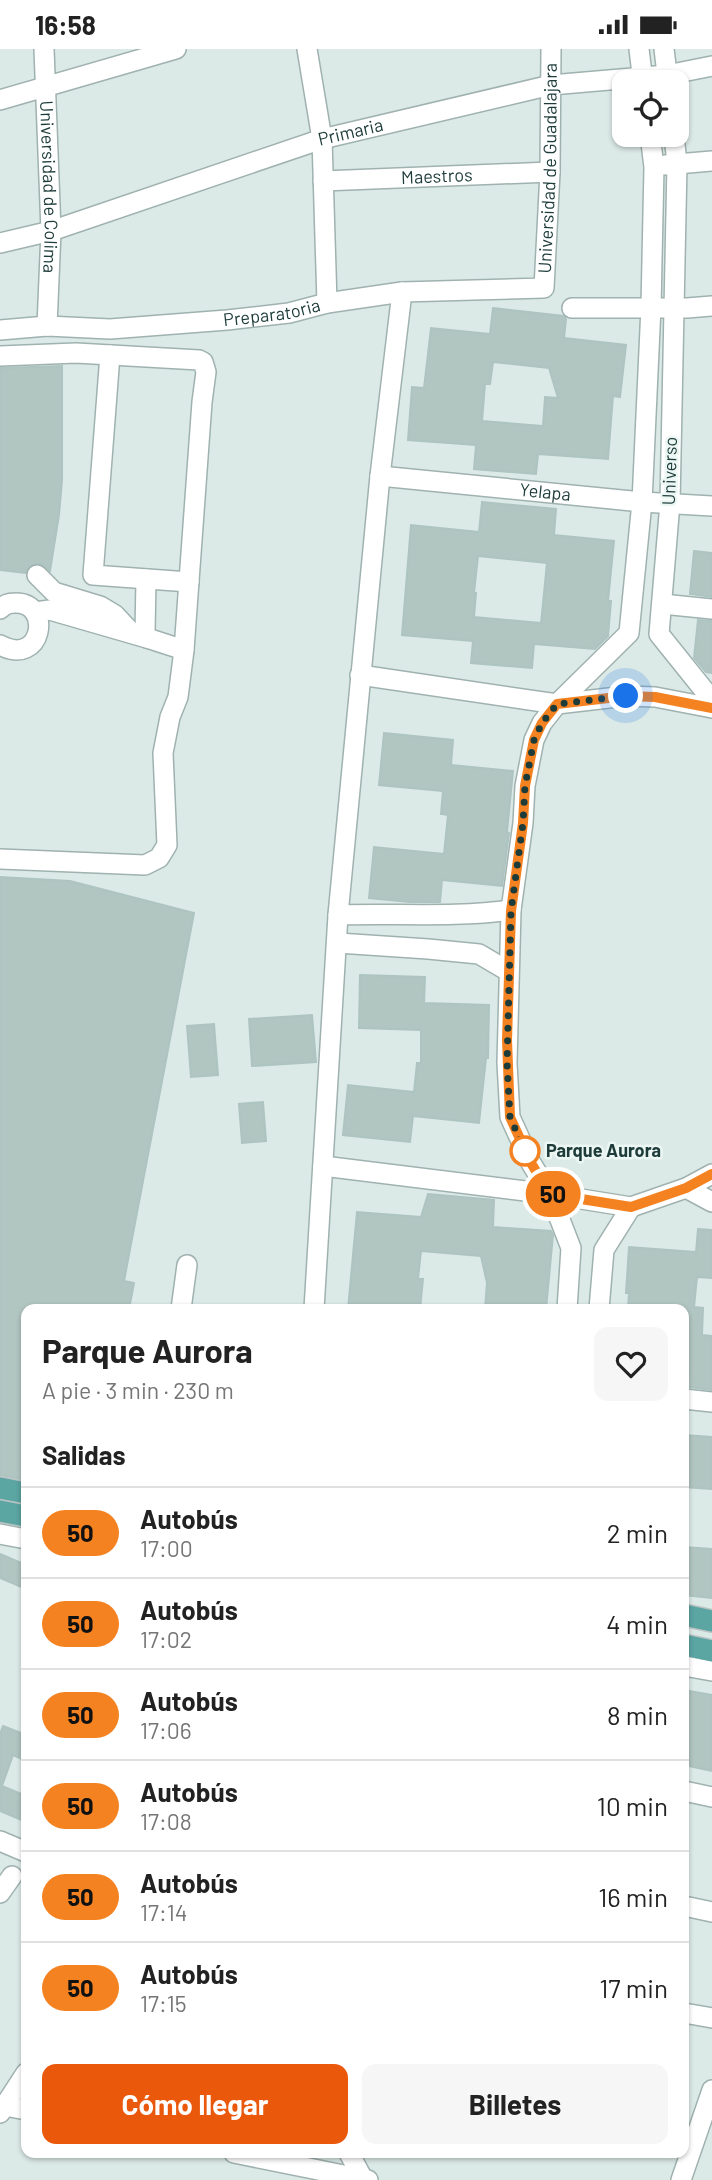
<!DOCTYPE html>
<html lang="es">
<head>
<meta charset="utf-8">
<style>
  body { margin:0; font-family:Barlow,sans-serif; background:#f6f6f6; color:#222; height:100vh; display:flex; flex-direction:column; font-size:26px; white-space:nowrap }
  * { box-sizing:border-box; margin:0 }
  p { font-size:23px; color:#767676 }
  .icon { flex:none; width:38px; height:38px; fill:none; stroke:currentColor; stroke-width:2; stroke-linecap:round; stroke-linejoin:round }
  .map { position:relative; flex:1; overflow:hidden }
  .panel { position:absolute; left:21px; top:1255px; width:668px; height:854px; display:flex; flex-direction:column; background:#fff; border-radius:14px; box-shadow:0 2px 5px #0004 }
  .panel>* { flex:none }
  .badge { padding:0 14px; border-radius:23px; font-size:24px; line-height:46px }
  .buttons { position:absolute; left:612px; top:21px; display:grid; gap:14px }
  .buttons a { display:grid; place-items:center; width:77px; height:77px; border-radius:14px; background:#fff; box-shadow:0 2px 5px #0004; font-size:35px }
  .you { position:absolute; width:35px; height:35px; margin:-18px; border:5px solid #fff; border-radius:50%; background:#1a73e8; box-shadow:0 0 0 10px #1a73e833 }
  .map>.badge { position:absolute; translate:-50% -50%; box-shadow:0 0 0 4px #fff }
  h2 { padding:0 21px; font-size:26px; line-height:63px }
  .round { display:grid; place-items:center; flex:none; width:74px; height:74px; border-radius:14px; background:#f6f6f6 }
  .headline { display:flex; align-items:center; justify-content:space-between; height:119px; padding:0 21px }
  h1 { font-size:33px; font-weight:700; line-height:52px }
  .primary-button { display:flex; gap:14px; margin-top:auto; padding:14px 21px }
  .primary-button a { flex:1; height:80px; border-radius:14px; background:#ea580c; color:#fff; font-size:28px; font-weight:700; line-height:80px; text-align:center }
  .primary-button a+a { background:#f6f6f6; color:#222 }
  ul { padding:0; list-style:none }
  li { display:flex; align-items:center; gap:21px; height:91px; padding:0 21px; border-top:2px solid #e0e0e0 }
  li div { flex:1 }
  li b { display:block; font-size:26px }
  li em { font-style:normal }
  li .badge { min-width:77px; font-weight:700; text-align:center }
  .status { display:flex; justify-content:space-between; align-items:center; height:49px; padding:0 35px; background:#fff; direction:ltr }
  .status svg { height:19px; fill:currentColor }
  .map>svg:first-child { display:block }
  .building { fill:#b1c5c1; stroke:#aec4c0; stroke-width:2; fill-rule:evenodd }
  .lines { fill:none; stroke-linecap:round; stroke-linejoin:round }
  .minor-casing { stroke:#9fb2af; stroke-width:22 }
  .major-casing { stroke:#bbc4c4; stroke-width:24 }
  .minor { stroke:#fff; stroke-width:19 }
  .major { stroke:#5ba5a2; stroke-width:21 }
  .line-casing { stroke:#fff; stroke-width:16 }
  .line { stroke:#f58220; stroke-width:10 }
  .walk { stroke:#1c3b39; stroke-width:7; stroke-dasharray:0 12.6 }
  .stop-dot { fill:#fff; stroke:#f58220; stroke-width:3.5 }
  .labels { text-anchor:middle; stroke-width:5; stroke-linejoin:round; paint-order:stroke }
  .street-label { font-size:18px; fill:#1c3b39; stroke:#ecf7f4 }
  .stop-label { font-size:18px; font-weight:bold; fill:#1c3b39; stroke:#ecf7f4; text-anchor:start }
</style>
</head>
<body>
<div class="status"><b>16:58</b><svg viewBox="0 0 49 12"><path d="M0 12V9h3v3zM5 12V6h3v6zM10 12V3h3v9zM15 12V0h3v12zM26 1h20v11H26zM47 4h2v5h-2z"/></svg></div>
<div class="map">
<svg width="712" height="2131" viewBox="0 0 712 2131">
  <rect width="100%" height="100%" fill="#dceae7"/>
  <g class="building">
    <path d="M493 259 564 267 566 270 564 289 626 296 620 348 613 347 608 410 538 405 536 425 474 420 476 396 408 391 412 338 424 339 431 279 490 285ZM493 313 549 319 558 349 545 348 543 377 482 372 485 335H490Z"/>
    <path d="M62 317V431L59 466 50 522 39 514 29 517 25 524 0 521V319Z"/>
    <path d="M482 453 556 460 554 486 614 492 608 552H611L608 587 595 600 534 595 532 619 471 614 473 592 402 586 411 476 479 483ZM478 507 547 514 541 574 474 568 476 544H474Z"/>
    <path d="M694 502 712 504V548L690 545Z"/>
    <path d="M698 571 712 572V624L706 623 694 609Z"/>
    <path d="M384 684 453 691 451 716 513 722 507 783 509 784 502 837 442 831 440 853H410L369 849 374 798 444 805 448 766 441 765 443 742 379 736Z"/>
    <path d="M0 828 70 832 194 864 124 1232 134 1234 129 1260H26V1431L0 1426Z"/>
    <path d="M360 926 425 928 424 954 489 956 488 1009H486L479 1074 413 1067 410 1093 343 1086 348 1036 414 1043 417 1014H421V981L359 979Z"/>
    <path d="M312 966 316 1013 252 1017 249 970Z"/>
    <path d="M214 975 218 1026 191 1028 187 977Z"/>
    <path d="M263 1053 266 1092 242 1094 239 1055Z"/>
    <path d="M428 1145 494 1151 493 1178 551 1182 553 1186 546 1260H485L487 1234 481 1207 421 1202 418 1230H423L420 1260H348L357 1163 421 1168Z"/>
    <path d="M698 1180 712 1181V1229L697 1228 694 1258 703 1259 702 1286 712 1287V1341L688 1338 690 1315H684V1260H628L629 1244H626L629 1198 696 1203Z"/>
    <path d="M684 1386 712 1388V1440L684 1438Z"/>
    <path d="M684 1498 712 1500V1549L684 1546Z"/>
    <path d="M0 1505 26 1516V1540L0 1529Z"/>
    <path d="M684 1641 712 1646V1722L684 1716Z"/>
    <path d="M3 1677 26 1686V1712L13 1706 2 1737 26 1747V1773L0 1762V1685Z"/>
  </g>
  <g class="lines">
    <defs>
      <g id="minor">
        <path id="s1" d="M44 0 51 182 47 277"/>
        <path d="M307 0 322 90 327 254"/>
        <path d="M639 0 643 33"/>
        <path d="M664 0 668 33"/>
        <path d="M0 51 176 0"/>
        <path d="M674 86 677 115 670 454 659 585 712 651"/>
        <path d="M665 116 712 112"/>
        <path id="s2" d="M323 132 550 123"/>
        <path id="s3" d="M0 194 51 182 322 90 551 36 667 26 712 17"/>
        <path d="M572 259H687L712 257"/>
        <path id="s4" d="M0 281 47 277 110 280 227 271 289 264 327 254 402 243 544 239 550 123 551 0"/>
        <path d="M110 306 93 526 189 533"/>
        <path d="M0 307 76 304 199 311 203 313 206 323 202 353 184 601 178 648 170 668 163 704 167 796 159 809 145 816 0 810"/>
        <path id="s5" d="M380 427 642 453 712 457"/>
        <path d="M37 526 54 543 100 557 115 566 129 581"/>
        <path d="M146 530 145 584 147 589 184 601"/>
        <path d="M662 555 712 560"/>
        <path d="M0 560C6 555 8 554 15 554 53 553 43 619 0 596"/>
        <path d="M35 563 50 561 147 589"/>
        <path d="M360 626 557 655 626 647 655 648 712 659"/>
        <path d="M338 866C396 864 454 869 511 861"/>
        <path d="M338 894 428 900 479 905 508 922"/>
        <path d="M323 1117 550 1145 631 1158 686 1139 712 1125"/>
        <path d="M686 1139 712 1153"/>
        <path d="M181 1260 187 1216"/>
        <path d="M314 1260 338 866 380 427 402 243"/>
        <path d="M567 1260 571 1199 550 1145 531 1114 510 1068 507 1014 511 861 523 774 525 737 534 691 542 674 557 655 629 584 642 453 651 258 654 118 650 86"/>
        <path d="M599 1260 604 1201 631 1158"/>
        <path d="M684 1350 712 1353"/>
        <path d="M0 1485 26 1490"/>
        <path d="M684 1617 712 1622"/>
        <path d="M684 1742 712 1748"/>
        <path d="M0 1792 26 1803"/>
        <path d="M0 1844 12 1827"/>
        <path d="M684 1857 712 1863"/>
        <path d="M684 1964 712 1969"/>
        <path d="M5 2057 26 2061"/>
        <path d="M0 2064 26 2024"/>
        <path d="M234 2104 368 2131"/>
        <path d="M349 2104 363 2130"/>
        <path d="M681 2131 712 2041"/>
      </g>
      <g id="major">
        <path d="M0 1439 26 1444"/>
        <path d="M0 1462 26 1467"/>
        <path d="M684 1566 712 1572"/>
        <path d="M684 1596 712 1602"/>
      </g>
    </defs>
    <use href="#minor" class="minor-casing"/>
    <use href="#major" class="major-casing"/>
    <use href="#minor" class="minor"/>
    <use href="#major" class="major"/>
  </g>
  <g class="lines">
    <defs>
      <path id="line" d="M712 659 655 648 626 647 557 655 542 674 534 691 525 737 523 774 511 862 507 991 510 1068 531 1114 550 1145 631 1158 686 1139 712 1125"/>
    </defs>
    <use href="#line" class="line-casing"/>
    <use href="#line" class="line"/>
    <path class="walk" d="M525 1102 510 1068 507 1014 511 862 523 774 525 737 534 691 542 674 557 655 626 647"/>
  </g>
  <circle class="stop-dot" cx="525" cy="1102" r="14"/>
  <g class="labels">
    <g class="street-label">
      <text dy="6" stroke="none"><textPath href="#s3" startOffset="368">Primaria</textPath></text>
      <text dy="6" stroke="none"><textPath href="#s4" startOffset="667">Universidad de Guadalajara</textPath></text>
      <text dy="6" stroke="none"><textPath href="#s2" startOffset="114">Maestros</textPath></text>
      <text dy="6" stroke="none"><textPath href="#s1" startOffset="138">Universidad de Colima</textPath></text>
      <text dy="6" stroke="none"><textPath href="#s4" startOffset="273">Preparatoria</textPath></text>
      <text transform="translate(670 422) rotate(-88)" y="6">Universo</text>
      <text dy="6" stroke="none"><textPath href="#s5" startOffset="166">Yelapa</textPath></text>
    </g>
    <g class="stop-label">
      <text x="546" y="1108">Parque Aurora</text>
    </g>
  </g>
</svg>
<div class="buttons">
<a><svg class="icon" aria-label="locate" viewBox="0 0 24 24"><circle cx="12" cy="12" r="6"/><path d="M12 2v4M12 18v4M2 12h4M18 12h4"/></svg></a>
</div>
<div class="you" style="left:626px;top:647px"></div>
<b class="badge" style="left:553px;top:1145px;background:#f58220;color:#111">50</b>
<section class="panel">
<div class="headline"><div><h1>Parque Aurora</h1><p>A pie · 3 min · 230 m</p></div><a class="round"><svg class="icon" aria-label="heart" viewBox="0 0 24 24"><path d="M12 20l-8-8c-3-5 5-10 8-4 3-6 11-1 8 4z"/></svg></a></div>
<h2>Salidas</h2>
<ul>
<li><span class="badge" style="background:#f58220;color:#111">50</span><div><b>Autobús</b><p>17:00</p></div><em>2 min</em></li>
<li><span class="badge" style="background:#f58220;color:#111">50</span><div><b>Autobús</b><p>17:02</p></div><em>4 min</em></li>
<li><span class="badge" style="background:#f58220;color:#111">50</span><div><b>Autobús</b><p>17:06</p></div><em>8 min</em></li>
<li><span class="badge" style="background:#f58220;color:#111">50</span><div><b>Autobús</b><p>17:08</p></div><em>10 min</em></li>
<li><span class="badge" style="background:#f58220;color:#111">50</span><div><b>Autobús</b><p>17:14</p></div><em>16 min</em></li>
<li><span class="badge" style="background:#f58220;color:#111">50</span><div><b>Autobús</b><p>17:15</p></div><em>17 min</em></li>
</ul>
<div class="primary-button"><a>Cómo llegar</a><a>Billetes</a></div>
</section>
</div>
</body>
</html>
